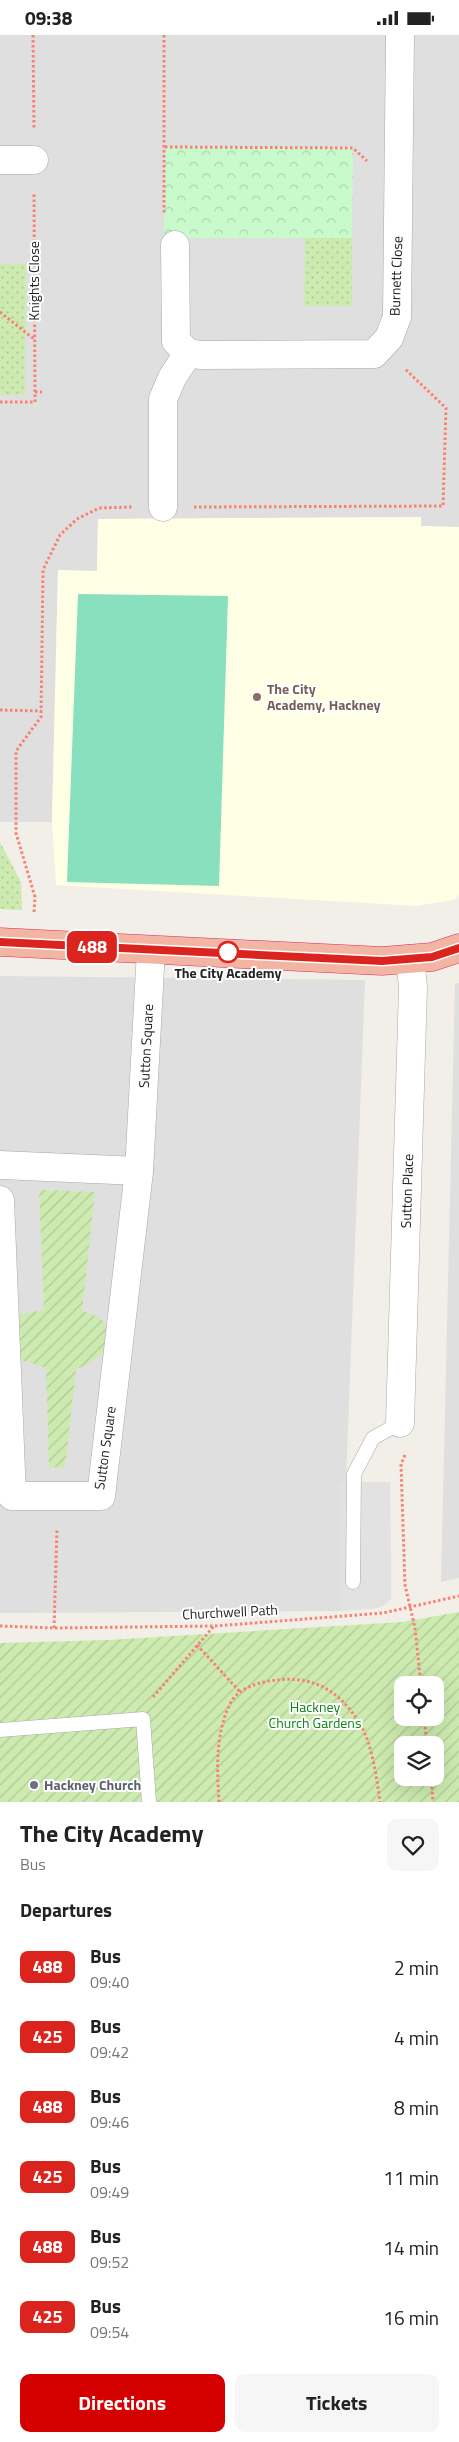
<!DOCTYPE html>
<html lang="en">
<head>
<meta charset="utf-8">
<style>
  body { margin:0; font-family:"Titillium Web",sans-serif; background:#f6f6f6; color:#222; height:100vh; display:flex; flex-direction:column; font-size:19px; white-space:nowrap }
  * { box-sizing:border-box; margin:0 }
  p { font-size:16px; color:#767676 }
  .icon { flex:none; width:28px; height:28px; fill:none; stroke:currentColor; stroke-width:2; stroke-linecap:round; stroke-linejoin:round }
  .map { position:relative; height:1767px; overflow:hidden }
  .sheet { display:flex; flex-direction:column; background:#fff; flex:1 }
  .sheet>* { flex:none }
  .badge { padding:0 10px; border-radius:8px; font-size:18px; line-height:32px }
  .buttons { position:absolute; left:394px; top:1641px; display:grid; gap:10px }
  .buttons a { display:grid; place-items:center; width:50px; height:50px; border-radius:10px; background:#fff; box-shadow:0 5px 20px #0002; font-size:25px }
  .map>.badge { position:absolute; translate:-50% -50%; box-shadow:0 0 0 2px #fff }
  h2 { padding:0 20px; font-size:19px; line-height:45px }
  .round { display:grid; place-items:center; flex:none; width:52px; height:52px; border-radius:10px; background:#f6f6f6 }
  .head { display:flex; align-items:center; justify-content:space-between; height:85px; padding:0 20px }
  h1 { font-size:24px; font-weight:700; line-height:38px }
  .primary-button { display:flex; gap:10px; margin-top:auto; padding:10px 20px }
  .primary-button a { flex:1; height:58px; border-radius:10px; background:#d40000; color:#fff; font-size:20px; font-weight:700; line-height:58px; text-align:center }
  .primary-button a+a { background:#f6f6f6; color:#222 }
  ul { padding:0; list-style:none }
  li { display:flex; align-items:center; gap:15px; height:70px; padding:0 20px }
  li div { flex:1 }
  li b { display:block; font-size:19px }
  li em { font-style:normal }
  li .badge { min-width:55px; font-weight:700; text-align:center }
  .status { display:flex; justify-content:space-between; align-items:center; height:35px; padding:0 25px; background:#fff; direction:ltr }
  .status svg { height:14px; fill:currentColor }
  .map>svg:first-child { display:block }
  .residential { fill:#e0dfdf }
  .education { fill:#ffffe5 }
  .grass { fill:url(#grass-dots) }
  .park { fill:url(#park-crowns) }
  .garden { fill:url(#garden-furrows); fill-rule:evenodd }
  .pitch { fill:#88e0be }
  .parking { fill:#e2e2e2 }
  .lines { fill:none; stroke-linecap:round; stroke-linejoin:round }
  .service-casing { stroke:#a9a9a9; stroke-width:15 }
  .minor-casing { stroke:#a9a9a9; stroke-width:29 }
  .trunk-casing { stroke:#dc2a67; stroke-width:29 }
  .path { stroke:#fa8072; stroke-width:3; stroke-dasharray:2.5 2.5; stroke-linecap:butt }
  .service { stroke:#fff; stroke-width:14 }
  .minor { stroke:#fff; stroke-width:28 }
  .trunk { stroke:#f2b4a3; stroke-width:28 }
  .line-casing { stroke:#fff; stroke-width:11 }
  .line { stroke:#dc241f; stroke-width:8 }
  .education-dot { fill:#8d6e63; stroke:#fff; stroke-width:2 }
  .stop-dot { fill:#fff; stroke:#dc241f; stroke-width:2.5 }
  .worship-dot { fill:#6b7280; stroke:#fff; stroke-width:2 }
  .labels { text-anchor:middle; stroke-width:4; stroke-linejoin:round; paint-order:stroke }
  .street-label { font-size:14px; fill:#222; stroke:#fff }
  .education-label { font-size:14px; font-weight:bold; fill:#785e54; stroke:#fff; text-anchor:start }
  .stop-label { font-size:14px; font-weight:bold; fill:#222; stroke:#fff }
  .park-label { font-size:14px; fill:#0c8416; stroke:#fff }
  .worship-label { font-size:14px; font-weight:bold; fill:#5b616d; stroke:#fff; text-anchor:start }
</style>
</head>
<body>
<div class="status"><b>09:38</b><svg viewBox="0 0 49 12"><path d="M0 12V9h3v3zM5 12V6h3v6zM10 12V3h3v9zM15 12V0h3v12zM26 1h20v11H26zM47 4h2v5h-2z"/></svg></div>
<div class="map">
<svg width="459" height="1767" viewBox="0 0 459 1767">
  <defs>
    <pattern id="grass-dots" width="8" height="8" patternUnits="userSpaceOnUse" patternTransform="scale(1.25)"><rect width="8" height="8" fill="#cdebb0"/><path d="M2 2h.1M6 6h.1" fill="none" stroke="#b0c997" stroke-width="1.8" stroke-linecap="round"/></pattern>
    <pattern id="park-crowns" width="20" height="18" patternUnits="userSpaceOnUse" patternTransform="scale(1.25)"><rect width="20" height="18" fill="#c8facc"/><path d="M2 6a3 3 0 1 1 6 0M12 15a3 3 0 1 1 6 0" fill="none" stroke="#acd6af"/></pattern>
    <pattern id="garden-furrows" width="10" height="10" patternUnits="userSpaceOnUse" patternTransform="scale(1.25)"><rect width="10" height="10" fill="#cdebb0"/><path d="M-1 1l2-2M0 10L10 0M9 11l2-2" fill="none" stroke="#b0c997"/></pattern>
  </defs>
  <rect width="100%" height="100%" fill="#f2efe9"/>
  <g class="residential">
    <path d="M0 0H459V492L420 491V482L98 484 97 536 58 535 52 787H0Z"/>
    <path d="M0 941 365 945 346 1447H390L391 1563 386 1569 378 1573 340 1576 0 1578Z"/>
    <path d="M459 948V1543L441 1547 455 949Z"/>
  </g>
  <path class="education" d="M421 482V491L459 492V860L454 865 416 871 56 850 52 787 58 535 97 536 98 484Z"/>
  <g class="grass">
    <path d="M305 203H352V271H304Z"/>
    <path d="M0 229H26L25 360H0Z"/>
    <path d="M0 807 21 847 22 875 0 874Z"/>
  </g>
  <path class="park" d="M165 112 353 113 352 203H164Z"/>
  <g class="garden">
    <path d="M39 1155 95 1157 82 1276C108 1283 109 1291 106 1316L87 1330 76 1334 65 1433 49 1432 46 1333 21 1325 12 1315 15 1289 21 1279 44 1275Z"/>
    <path d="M459 1577V1767H0V1608L108 1605 402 1587ZM402 1650H435V1682H402ZM402 1710H435V1742H402Z"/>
  </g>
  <path class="pitch" d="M78 559 228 561 219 851 67 847Z"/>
  <path class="parking" d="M339 1447H390L391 1563 386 1569 378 1573 340 1576Z"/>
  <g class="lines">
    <defs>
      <g id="service">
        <path d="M353 1547 354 1439 373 1403 400 1388"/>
        <path d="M0 1695 143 1684 149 1767"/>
      </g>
      <g id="minor">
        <path d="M0 125H34"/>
        <path d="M175 210 176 306 188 318 200 320 374 319 389 303 397 282 400 0"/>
        <path d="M163 472V364L172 343 188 318"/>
        <path d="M0 1130 139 1136"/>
        <path d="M0 1165 12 1461H101L139 1136 151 915"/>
        <path d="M400 1388 413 952 410 924"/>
      </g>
      <path id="trunk" d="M0 907 382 926 432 922 459 913"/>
    </defs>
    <use href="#service" class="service-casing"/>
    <use href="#minor" class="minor-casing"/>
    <use href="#trunk" class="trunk-casing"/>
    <g class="path">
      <path d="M33 0 34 94"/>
      <path d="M164 0V180"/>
      <path d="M165 112 353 113 367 126"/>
      <path d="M0 277 34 304"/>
      <path d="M35 357H42"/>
      <path d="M0 367H35L34 157"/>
      <path d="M194 472 443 471 446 373 404 333"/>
      <path d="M0 675 41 676"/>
      <path d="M34 877 35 862 16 798V716L41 682 43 535 60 500 77 484 99 473 132 472"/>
      <path d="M405 1420 401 1429 405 1550 415 1593 421 1650"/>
      <path d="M0 1591 54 1593 215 1591 383 1578 459 1561"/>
      <path d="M54 1593 57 1494"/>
      <path d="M197 1610 240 1657"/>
      <path d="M153 1662 214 1591"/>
      <path d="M424 1682 427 1710"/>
      <path d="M431 1742 433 1767"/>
      <path d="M219 1767C217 1735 215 1699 230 1669 236 1656 251 1650 264 1647 307 1638 337 1651 360 1689 372 1708 377 1745 380 1767"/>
    </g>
    <use href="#service" class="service"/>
    <use href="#minor" class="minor"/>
    <use href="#trunk" class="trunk"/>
  </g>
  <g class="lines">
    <defs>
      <path id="line" d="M0 907 382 926 432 922 459 913"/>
    </defs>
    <use href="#line" class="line-casing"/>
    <use href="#line" class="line"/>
  </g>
  <circle class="education-dot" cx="257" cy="662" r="5"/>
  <circle class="stop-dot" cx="228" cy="917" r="10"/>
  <circle class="worship-dot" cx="34" cy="1750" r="5"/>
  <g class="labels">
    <g class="street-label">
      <text transform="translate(396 241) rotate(-88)" y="5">Burnett Close</text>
      <text transform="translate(34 246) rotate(-90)" y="5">Knights Close</text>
      <text transform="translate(146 1011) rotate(-87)" y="5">Sutton Square</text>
      <text transform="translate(407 1156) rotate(-88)" y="5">Sutton Place</text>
      <text transform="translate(105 1413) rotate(-82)" y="5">Sutton Square</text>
      <text transform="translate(230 1577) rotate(-3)" y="5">Churchwell Path</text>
    </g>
    <g class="education-label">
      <text x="267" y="659">The City<tspan x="267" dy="16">Academy, Hackney</tspan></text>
    </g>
    <g class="stop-label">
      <text x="228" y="943">The City Academy</text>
    </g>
    <g class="park-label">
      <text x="315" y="1677">Hackney<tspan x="315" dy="16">Church Gardens</tspan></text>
    </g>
    <g class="worship-label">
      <text x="44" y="1755">Hackney Church</text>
    </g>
  </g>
</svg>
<div class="buttons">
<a><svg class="icon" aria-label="locate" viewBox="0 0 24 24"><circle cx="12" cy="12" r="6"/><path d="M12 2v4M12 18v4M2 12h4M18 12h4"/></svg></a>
<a><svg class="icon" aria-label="layers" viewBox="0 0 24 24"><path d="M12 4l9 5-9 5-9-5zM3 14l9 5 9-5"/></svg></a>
</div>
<b class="badge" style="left:92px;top:912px;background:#dc241f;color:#fff">488</b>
</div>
<section class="sheet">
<div class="head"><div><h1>The City Academy</h1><p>Bus</p></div><a class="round"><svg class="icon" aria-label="heart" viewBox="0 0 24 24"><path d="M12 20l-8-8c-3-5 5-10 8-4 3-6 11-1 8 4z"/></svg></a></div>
<h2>Departures</h2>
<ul>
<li><span class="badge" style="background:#dc241f;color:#fff">488</span><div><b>Bus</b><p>09:40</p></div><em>2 min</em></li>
<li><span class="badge" style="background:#dc241f;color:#fff">425</span><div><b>Bus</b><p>09:42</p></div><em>4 min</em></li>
<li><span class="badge" style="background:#dc241f;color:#fff">488</span><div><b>Bus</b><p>09:46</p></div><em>8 min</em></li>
<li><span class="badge" style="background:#dc241f;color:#fff">425</span><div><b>Bus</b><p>09:49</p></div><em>11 min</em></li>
<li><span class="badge" style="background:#dc241f;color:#fff">488</span><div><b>Bus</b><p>09:52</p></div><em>14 min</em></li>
<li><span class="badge" style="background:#dc241f;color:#fff">425</span><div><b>Bus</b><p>09:54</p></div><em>16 min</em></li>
</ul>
<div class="primary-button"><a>Directions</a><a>Tickets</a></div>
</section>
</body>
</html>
